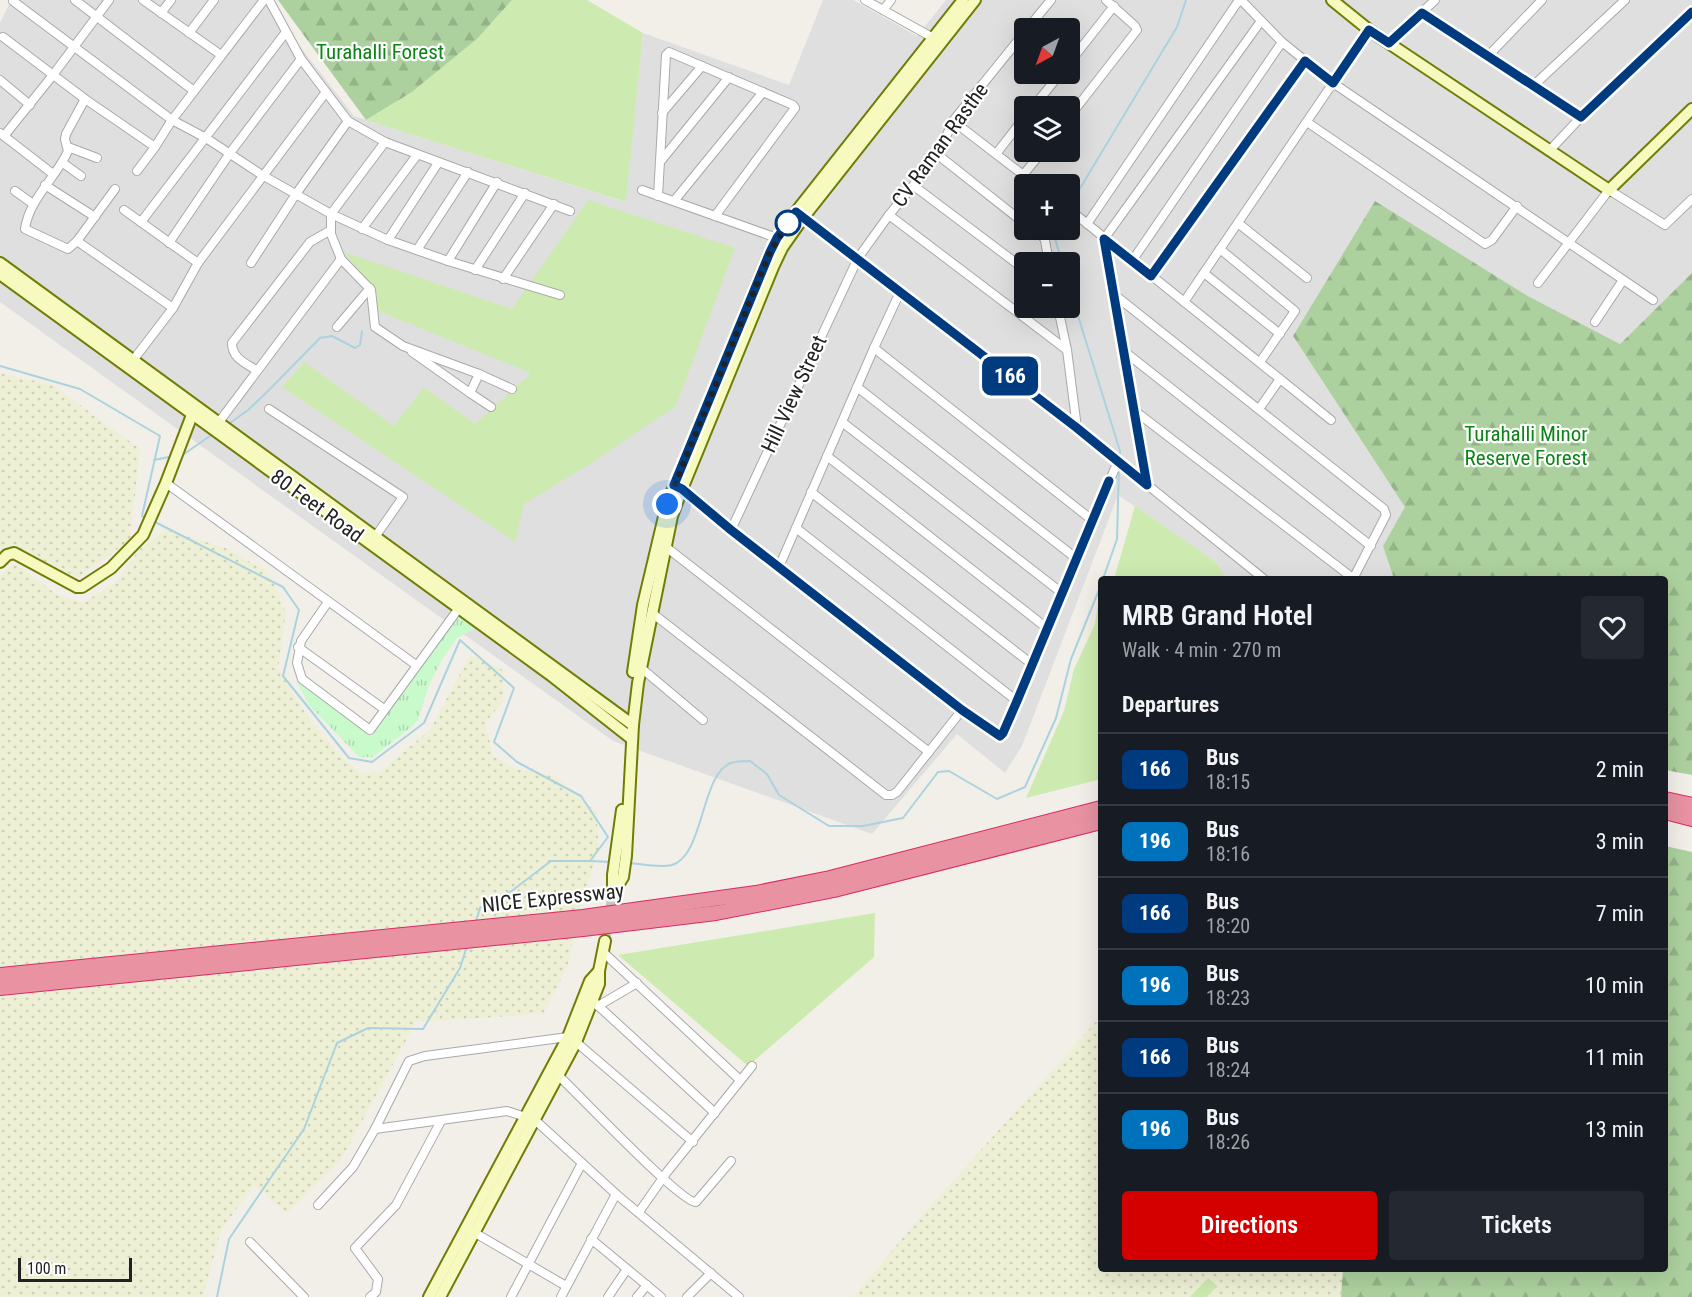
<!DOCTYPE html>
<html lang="en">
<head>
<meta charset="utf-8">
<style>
  body { margin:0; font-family:"Roboto Condensed",sans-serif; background:#242831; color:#f1f3f6; height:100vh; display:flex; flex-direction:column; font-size:22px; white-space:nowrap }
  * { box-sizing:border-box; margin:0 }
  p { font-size:20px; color:#9ea1a6 }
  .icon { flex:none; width:33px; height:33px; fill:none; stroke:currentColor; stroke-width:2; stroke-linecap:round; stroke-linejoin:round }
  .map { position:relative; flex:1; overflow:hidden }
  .details { position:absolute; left:1098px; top:576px; width:570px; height:696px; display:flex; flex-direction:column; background:#171b24; border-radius:6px; box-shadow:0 6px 24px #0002 }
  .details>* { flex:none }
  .badge { padding:0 12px; border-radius:9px; font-size:21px; line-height:39px }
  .needle { width:39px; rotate:221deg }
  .fabs { position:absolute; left:1014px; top:18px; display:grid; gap:12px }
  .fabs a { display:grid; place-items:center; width:66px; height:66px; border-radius:6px; background:#171b24; box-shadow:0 6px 24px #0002; font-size:30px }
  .scale { position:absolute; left:18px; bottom:15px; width:114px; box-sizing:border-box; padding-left:6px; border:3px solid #222; border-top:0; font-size:16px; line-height:21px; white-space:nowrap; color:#222; -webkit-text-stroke:4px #fff; paint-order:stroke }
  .you { position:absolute; width:30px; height:30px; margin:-15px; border:4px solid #fff; border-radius:50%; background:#1a73e8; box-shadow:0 0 0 9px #1a73e833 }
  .map>.badge { position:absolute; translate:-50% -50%; box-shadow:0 0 0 3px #fff }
  h2 { padding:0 24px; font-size:22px; line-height:54px }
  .round { display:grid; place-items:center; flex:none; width:63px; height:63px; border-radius:6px; background:#242831 }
  .summary { display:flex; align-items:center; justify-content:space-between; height:102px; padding:0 24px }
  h1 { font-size:28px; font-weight:600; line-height:45px }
  .primary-button { display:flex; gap:12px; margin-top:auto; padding:12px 24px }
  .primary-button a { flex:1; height:69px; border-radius:6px; background:#d40000; color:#fff; font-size:24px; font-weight:600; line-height:69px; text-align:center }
  .primary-button a+a { background:#242831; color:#f1f3f6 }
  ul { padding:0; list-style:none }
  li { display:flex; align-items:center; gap:18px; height:72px; padding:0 24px; border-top:2px solid #363941 }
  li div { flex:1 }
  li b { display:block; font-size:22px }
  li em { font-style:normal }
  li .badge { min-width:66px; font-weight:700; text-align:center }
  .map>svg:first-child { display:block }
  .residential { fill:#e0dfdf; fill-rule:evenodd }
  .farmland { fill:url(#farmland-dots) }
  .grass { fill:#cdebb0 }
  .forest { fill:url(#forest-firs) }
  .park { fill:url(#park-tufts) }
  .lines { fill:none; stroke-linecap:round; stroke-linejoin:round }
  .stream { stroke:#aad3df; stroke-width:2 }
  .secondary-tunnel { stroke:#c8c6c1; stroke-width:10; stroke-dasharray:10 5; stroke-linecap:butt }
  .street-casing { stroke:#a9a9a9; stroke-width:10 }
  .secondary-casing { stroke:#707d05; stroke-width:14 }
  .highway-casing { stroke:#dc2a67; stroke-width:16 }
  .street { stroke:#fff; stroke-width:8 }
  .secondary { stroke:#f7fabf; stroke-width:10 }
  .highway { stroke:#e892a2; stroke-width:14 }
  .line-casing { stroke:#fff; stroke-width:14 }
  .line { stroke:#003b80; stroke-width:9 }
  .walk { stroke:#222; stroke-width:6; stroke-dasharray:0 10.8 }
  .stop-dot { fill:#fff; stroke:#003b80; stroke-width:3 }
  .labels { text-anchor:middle; stroke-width:4.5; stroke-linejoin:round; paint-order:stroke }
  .park-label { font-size:21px; fill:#0c8416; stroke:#fff }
  .street-label { font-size:21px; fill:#222; stroke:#fff }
</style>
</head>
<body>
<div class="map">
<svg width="1692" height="1297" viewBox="0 0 1692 1297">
  <defs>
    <pattern id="farmland-dots" width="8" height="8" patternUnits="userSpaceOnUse" patternTransform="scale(1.5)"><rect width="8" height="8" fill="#eef0d5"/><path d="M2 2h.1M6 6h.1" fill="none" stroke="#ccceb7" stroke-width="1.8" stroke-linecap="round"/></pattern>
    <pattern id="forest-firs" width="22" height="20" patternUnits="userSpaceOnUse" patternTransform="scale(1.5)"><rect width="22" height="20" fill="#add19e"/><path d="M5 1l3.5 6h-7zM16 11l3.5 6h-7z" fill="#95b388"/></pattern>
    <pattern id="park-tufts" width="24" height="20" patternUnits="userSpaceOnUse" patternTransform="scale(1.5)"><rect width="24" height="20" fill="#c8facc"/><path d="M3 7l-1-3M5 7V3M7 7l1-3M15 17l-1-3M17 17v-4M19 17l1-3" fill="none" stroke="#acd6af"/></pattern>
  </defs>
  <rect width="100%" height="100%" fill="#f2efe9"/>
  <path class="residential" d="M11 0H264L354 116 625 202 643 33 789 85 823 0H853L917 36 946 0H1692V273L1620 344 1526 295 1293 336 1406 507 1383 546 1394 579H1226L1216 562 1118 495 1022 746 1005 773 957 734 872 834 613 741 0 302V23ZM1024 28H1070V74H1024ZM1024 106H1070V152H1024ZM1024 184H1070V230H1024ZM1024 262H1070V308H1024Z"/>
  <g class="farmland">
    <path d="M0 373 53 385 140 449 130 540 78 578 13 545 0 558Z"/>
    <path d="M167 530 225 548 269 572 286 613 278 668 309 719 342 758 360 773 380 772 430 730 470 655 503 670V701L485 723 493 756 516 769 555 776 596 812 599 848 582 901 567 968 543 1014 416 1022 341 1160 287 1213 254 1185 221 1230 203 1297H0V576L7 568 17 565 56 594 83 603 116 582 139 550Z"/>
    <path d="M1101 1016V1269H1343L1341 1297H853L917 1221Z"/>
  </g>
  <g class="grass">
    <path d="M512 0H587L643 33 626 202 366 120 412 92 477 39Z"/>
    <path d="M588 200 735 248 676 406 588 465 524 504 515 542 282 387 304 362 394 426 424 387 475 424 531 373 378 311 377 292 344 252 512 309Z"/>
    <path d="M1135 506 1216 562 1226 579H1114Z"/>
    <path d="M1101 594V779L1026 798 1064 711 1074 669 1095 624 1099 597Z"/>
    <path d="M875 913 874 957 748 1066 618 955Z"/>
    <path d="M1208 1278 1217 1286 1207 1297H1190Z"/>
  </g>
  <g class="forest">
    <path d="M278 0H512L477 39 412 92 366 120Z"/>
    <path d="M1375 201 1526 295 1620 344 1692 273V775L1665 770V579H1394L1383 546 1405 507 1293 336Z"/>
    <path d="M1665 846 1692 852V1297H1341L1343 1269H1665Z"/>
  </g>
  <path class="park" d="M457 615 475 629 457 638 443 658 430 682 418 720 409 729 373 757H359L309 705 296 681 372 735Z"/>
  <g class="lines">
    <g class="stream">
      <path d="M1070 205 1177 27 1186 0"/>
      <path d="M1056 230 1054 235 1062 262"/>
      <path d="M1070 290 1120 451V460"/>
      <path d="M0 366 80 389 160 436 142 516 148 519"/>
      <path d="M230 423 248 410 267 392 320 338 332 336 355 348 360 345 362 331"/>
      <path d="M184 454 213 434"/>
      <path d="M154 460 169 457"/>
      <path d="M153 521 283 587 299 610 283 676 349 758 372 762 424 723 460 640 514 688 494 742 517 762 581 796 608 837 590 861H551L509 893 480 908 475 924"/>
      <path d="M1103 579 1117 539 1119 465"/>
      <path d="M590 861 612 862"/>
      <path d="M629 863C642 864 659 868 672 865 704 856 701 773 731 763 737 761 744 761 750 761L767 774 779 795 829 826H863L903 818 938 772 949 771 997 799 1025 787 1056 718 1071 659 1101 585"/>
      <path d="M217 1297 229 1239 304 1129 337 1043 368 1028 423 1029 460 968 467 946"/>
    </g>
    <path class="secondary-tunnel" d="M605 941 613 893"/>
    <defs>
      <g id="street">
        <path d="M75 0 194 91"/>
        <path d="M143 0 221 55"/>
        <path d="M269 0 301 59 348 121 385 142 570 211"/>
        <path d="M865 0 937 40"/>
        <path d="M1241 0 1282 42 1333 83 1653 300"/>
        <path d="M13 1 172 120 206 138 262 175 331 214 388 240 448 261 560 295"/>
        <path d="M883 10 891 0"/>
        <path d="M161 13 171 0"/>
        <path d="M1422 13 1581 117"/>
        <path d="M1028 28 1051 0"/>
        <path d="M189 33 214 0"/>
        <path d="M3 37 85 99 155 147 172 120 264 0"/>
        <path d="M1389 43 1435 0"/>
        <path d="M1488 56 1542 0"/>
        <path d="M1070 62 1114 6"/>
        <path d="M0 80 30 105"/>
        <path d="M1533 86 1625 0"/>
        <path d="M85 99 66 134 65 139 68 151C56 178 29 199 25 229L68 249 77 241 173 308"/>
        <path d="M1034 106 1060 74"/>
        <path d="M662 113 702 66"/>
        <path d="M1070 116 1137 30 1135 26 1106 0"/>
        <path d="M953 121 1035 184"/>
        <path d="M1307 122 1485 244 1492 240 1517 206"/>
        <path d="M0 133 53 174"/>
        <path d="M4 136 53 75 109 0"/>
        <path d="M385 142 331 214V234L341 259 371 290 375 327 403 346 479 374 512 389"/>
        <path d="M68 147 97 158"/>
        <path d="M1550 150 1581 117 1692 12"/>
        <path d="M996 154 1024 118"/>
        <path d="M938 155 1024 223"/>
        <path d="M660 162 729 77"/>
        <path d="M63 163 81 176"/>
        <path d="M137 171 155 147"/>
        <path d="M1023 175 1042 152"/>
        <path d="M45 185 95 217"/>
        <path d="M914 186 1024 269"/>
        <path d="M642 190 777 238"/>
        <path d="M15 191 33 204"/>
        <path d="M658 196 666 55 669 52 793 105 795 108 715 216"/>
        <path d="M674 201 763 92"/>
        <path d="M124 210 198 263"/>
        <path d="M1070 210 1331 420"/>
        <path d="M800 215 1077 428 1264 579"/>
        <path d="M889 215 1067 350"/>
        <path d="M141 222 286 32"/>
        <path d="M1238 223 1307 278"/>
        <path d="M1087 224 1239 0"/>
        <path d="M362 229 417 155"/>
        <path d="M1033 230 1044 238"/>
        <path d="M1043 230 1049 262"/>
        <path d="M388 240 438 163"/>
        <path d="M77 241 115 189"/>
        <path d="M169 243 230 153 301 59"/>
        <path d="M1220 249 1295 311 1260 362"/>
        <path d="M417 250 468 172"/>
        <path d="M448 261 497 182"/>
        <path d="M1132 261 1282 42"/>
        <path d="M251 263 296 194 348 121"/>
        <path d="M475 270 525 193"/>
        <path d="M1204 273 1280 334"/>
        <path d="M1151 276 1305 61"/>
        <path d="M503 279 554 204"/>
        <path d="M1538 283 1609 190 1665 225 1692 199"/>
        <path d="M1116 296 1384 509 1386 515 1353 579"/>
        <path d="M1184 302 1369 30"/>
        <path d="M1058 308 1067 350 1077 428"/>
        <path d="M1595 322 1623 280"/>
        <path d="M337 327 370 288"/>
        <path d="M874 348 1092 520"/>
        <path d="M412 352 470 393 479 374"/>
        <path d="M1125 352 1371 546"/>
        <path d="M131 363 173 308 198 263 326 92"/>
        <path d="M256 370C245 363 232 358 232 343L310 242 331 230"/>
        <path d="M857 387 1077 559"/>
        <path d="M470 393 491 407"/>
        <path d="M269 409 403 497 375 537"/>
        <path d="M1259 409 1280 379"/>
        <path d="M1135 411 1354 579"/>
        <path d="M842 422 1062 593"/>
        <path d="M216 426 341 259"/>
        <path d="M827 456 1048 629"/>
        <path d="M166 483 416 665"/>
        <path d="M1147 485 1104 239 1261 21"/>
        <path d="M678 487 962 710 1000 736 1003 733 1017 701 1118 461"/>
        <path d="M811 492 1033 665"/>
        <path d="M796 528 1017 701"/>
        <path d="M731 530 858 258 889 215 938 155 953 121 1024 33"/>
        <path d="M666 547 929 752"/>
        <path d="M779 567 874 348 900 292"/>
        <path d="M328 602 301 641 297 663 302 679 370 730 459 608"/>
        <path d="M652 613 886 795H892L897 792 962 710"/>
        <path d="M298 647 384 709"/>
        <path d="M640 667 703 720"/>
        <path d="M603 952 740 1080"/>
        <path d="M594 1002 715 1113"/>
        <path d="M598 1006 637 983"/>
        <path d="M568 1037 425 1056 409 1061 375 1129 507 1111 535 1120 616 1194 739 1297"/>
        <path d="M576 1042 693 1142"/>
        <path d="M559 1076C578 1094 681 1203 696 1202L731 1161"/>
        <path d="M318 1205 353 1167 375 1129"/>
        <path d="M639 1212 667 1172 752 1066"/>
        <path d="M470 1230 566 1286"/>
        <path d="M591 1239 661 1297"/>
        <path d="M250 1242 304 1297"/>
        <path d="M370 1297 376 1292 378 1279 355 1248 396 1205 441 1121"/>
        <path d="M511 1297 582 1163"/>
        <path d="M561 1297 616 1194"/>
        <path d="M608 1297 627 1269"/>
        <path d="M637 1297 647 1285"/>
        <path d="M687 1297 711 1273"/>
      </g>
      <g id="secondary">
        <path d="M1332 0 1369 30 1609 190 1692 109"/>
        <path d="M0 263 633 725"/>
        <path d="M0 274 552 676 632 739"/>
        <path d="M0 562 7 555 14 553 77 587H82L111 568 143 535 166 483 192 415"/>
        <path d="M633 672 643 605 667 504 770 252 791 218 963 0"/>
        <path d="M613 893 623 877 626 856 633 725 638 683 672 516 682 489 773 267 782 248 803 218 975 0"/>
        <path d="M613 893V875L622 810"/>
        <path d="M429 1297 568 1037 590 981 599 971"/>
        <path d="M440 1297 576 1042 599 984V971L605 941"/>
      </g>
      <g id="highway">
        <path d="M1665 799 1692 805"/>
        <path d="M1665 812 1692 819"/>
        <path d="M0 975 583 917 756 893 830 878 1101 808"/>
        <path d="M0 988 583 929 716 913 834 890 1101 822"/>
      </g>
    </defs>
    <use href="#street" class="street-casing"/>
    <use href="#secondary" class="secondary-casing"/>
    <use href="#highway" class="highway-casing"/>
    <use href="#street" class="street"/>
    <use href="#secondary" class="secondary"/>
    <use href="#highway" class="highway"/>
  </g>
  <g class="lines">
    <defs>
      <path id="line" d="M1109 481 1017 701 1003 733 1000 736 962 710 731 530 682 489 674 485 770 252 777 238 796 212 1077 428 1147 485 1104 239 1151 276 1305 61 1333 83 1369 30 1389 43 1422 13 1581 117 1692 12"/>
    </defs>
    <use href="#line" class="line-casing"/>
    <use href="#line" class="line"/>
    <path class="walk" d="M667 504 770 252 788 223"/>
  </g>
  <circle class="stop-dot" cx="788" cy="223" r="12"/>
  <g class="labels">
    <g class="park-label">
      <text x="380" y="59">Turahalli Forest</text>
      <text x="1526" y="441">Turahalli Minor<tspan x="1526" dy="24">Reserve Forest</tspan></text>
    </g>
    <g class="street-label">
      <text transform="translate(940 145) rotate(-54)" y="7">CV Raman Rasthe</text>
      <text transform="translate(794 394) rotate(-65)" y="7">Hill View Street</text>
      <text transform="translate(317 506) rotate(36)" y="7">80 Feet Road</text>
      <text transform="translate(553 898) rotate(-6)" y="7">NICE Expressway</text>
    </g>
  </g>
</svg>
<div class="fabs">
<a><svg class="needle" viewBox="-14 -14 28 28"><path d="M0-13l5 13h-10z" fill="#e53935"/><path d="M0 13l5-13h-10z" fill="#9ea1a6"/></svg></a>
<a><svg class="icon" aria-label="layers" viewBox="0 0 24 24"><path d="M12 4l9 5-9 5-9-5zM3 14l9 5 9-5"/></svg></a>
<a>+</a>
<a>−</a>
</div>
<div class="scale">100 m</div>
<div class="you" style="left:667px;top:504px"></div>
<b class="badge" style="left:1010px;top:376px;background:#003b80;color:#fff">166</b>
<section class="details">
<div class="summary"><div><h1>MRB Grand Hotel</h1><p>Walk · 4 min · 270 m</p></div><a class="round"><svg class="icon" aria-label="heart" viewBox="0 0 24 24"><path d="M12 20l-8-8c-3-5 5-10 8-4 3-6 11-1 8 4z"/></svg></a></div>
<h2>Departures</h2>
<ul>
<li><span class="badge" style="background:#003b80;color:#fff">166</span><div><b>Bus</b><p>18:15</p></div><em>2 min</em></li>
<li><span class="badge" style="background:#0072bc;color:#fff">196</span><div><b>Bus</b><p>18:16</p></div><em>3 min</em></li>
<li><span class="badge" style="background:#003b80;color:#fff">166</span><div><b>Bus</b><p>18:20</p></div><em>7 min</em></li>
<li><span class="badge" style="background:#0072bc;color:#fff">196</span><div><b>Bus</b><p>18:23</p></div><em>10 min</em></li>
<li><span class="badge" style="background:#003b80;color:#fff">166</span><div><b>Bus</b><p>18:24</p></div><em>11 min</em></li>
<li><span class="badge" style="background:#0072bc;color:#fff">196</span><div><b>Bus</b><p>18:26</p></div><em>13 min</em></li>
</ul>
<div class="primary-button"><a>Directions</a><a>Tickets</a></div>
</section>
</div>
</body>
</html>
